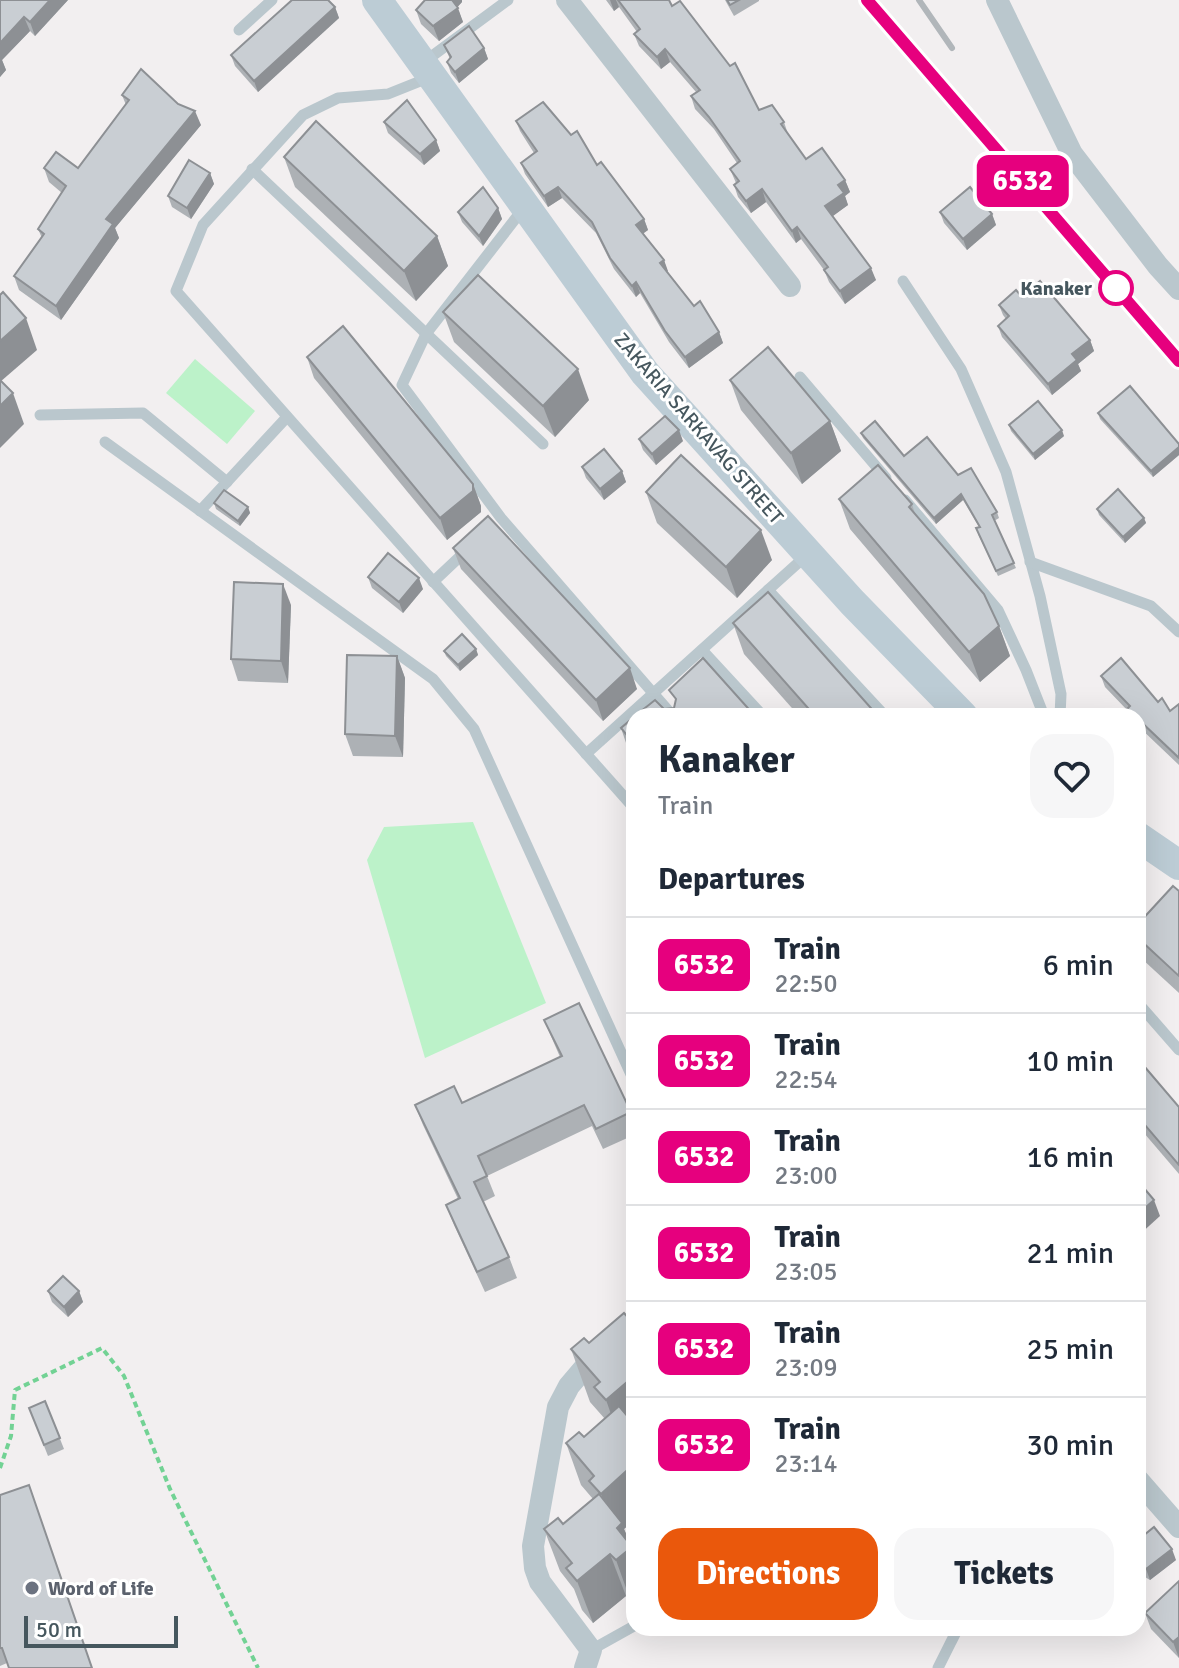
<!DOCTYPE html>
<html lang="en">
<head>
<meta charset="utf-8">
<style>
  body { margin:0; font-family:Signika,sans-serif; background:#f6f6f7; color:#1f2937; height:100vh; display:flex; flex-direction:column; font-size:30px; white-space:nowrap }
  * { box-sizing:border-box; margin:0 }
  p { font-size:26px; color:#747a83 }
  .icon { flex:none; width:44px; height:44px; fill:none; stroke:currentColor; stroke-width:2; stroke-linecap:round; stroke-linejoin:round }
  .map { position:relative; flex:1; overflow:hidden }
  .panel { position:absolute; left:626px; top:708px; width:520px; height:928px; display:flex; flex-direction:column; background:#fff; border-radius:24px; box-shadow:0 8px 32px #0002 }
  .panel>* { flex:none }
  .badge { padding:0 16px; border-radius:12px; font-size:28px; line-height:52px }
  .scale { position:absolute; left:24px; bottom:20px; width:154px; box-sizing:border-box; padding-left:8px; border:4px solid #46575e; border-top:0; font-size:22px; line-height:28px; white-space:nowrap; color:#46575e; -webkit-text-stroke:6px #fff; paint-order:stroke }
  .map>.badge { position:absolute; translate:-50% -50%; box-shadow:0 0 0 4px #fff }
  h2 { padding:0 32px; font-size:30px; line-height:72px }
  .round { display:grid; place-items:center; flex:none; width:84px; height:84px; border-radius:24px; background:#f6f6f7 }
  .overview { display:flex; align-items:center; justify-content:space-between; height:136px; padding:0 32px }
  h1 { font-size:38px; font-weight:700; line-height:60px }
  .primary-button { display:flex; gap:16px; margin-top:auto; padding:16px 32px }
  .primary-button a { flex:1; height:92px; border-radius:24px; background:#ea580c; color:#fff; font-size:32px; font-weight:700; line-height:92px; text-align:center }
  .primary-button a+a { background:#f6f6f7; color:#1f2937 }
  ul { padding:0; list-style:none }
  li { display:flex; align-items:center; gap:24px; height:96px; padding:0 32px; border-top:2px solid #e0e1e3 }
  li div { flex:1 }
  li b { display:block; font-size:30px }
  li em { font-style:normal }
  li .badge { min-width:88px; font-weight:700; text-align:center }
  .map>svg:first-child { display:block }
  .green { fill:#bcf2c9 }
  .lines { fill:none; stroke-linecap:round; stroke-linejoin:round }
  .path { stroke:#72d294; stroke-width:4; stroke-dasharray:6 4; stroke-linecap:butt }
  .service { stroke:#bac7cd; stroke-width:11 }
  .minor { stroke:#bac7cd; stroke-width:22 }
  .secondary { stroke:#bcccd5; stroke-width:30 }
  .rail { stroke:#b1b6ba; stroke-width:6 }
  .wall { fill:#adb1b5 }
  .shaded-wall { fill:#8d9094 }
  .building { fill:#c9ced3; stroke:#8d9094; stroke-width:2 }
  .line-casing { stroke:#fff; stroke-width:18 }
  .line { stroke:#e6007e; stroke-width:12 }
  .stop-dot { fill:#fff; stroke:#e6007e; stroke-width:4 }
  .worship-dot { fill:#6b7280; stroke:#fff; stroke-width:3 }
  .labels { text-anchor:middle; stroke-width:6; stroke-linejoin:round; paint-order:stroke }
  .stop-label { font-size:20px; font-weight:bold; fill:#46575e; stroke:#fff; text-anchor:end }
  .street-label { font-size:20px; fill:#46575e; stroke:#fff }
  .worship-label { font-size:20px; font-weight:bold; fill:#5b616d; stroke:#fff; text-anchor:start }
</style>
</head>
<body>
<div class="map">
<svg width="1179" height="1668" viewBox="0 0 1179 1668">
  <rect width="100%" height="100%" fill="#f2eff0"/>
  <g class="green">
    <path d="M195 359 255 411 227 444 166 393Z"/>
    <path d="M473 822 546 1003 425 1058 367 860 384 827Z"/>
  </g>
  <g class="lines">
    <path class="path" d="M0 1468 11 1436 15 1390 102 1348 124 1376 170 1489 258 1668"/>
    <g class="service">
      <path d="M239 30 272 0"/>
      <path d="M424 62 508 0"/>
      <path d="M428 78 388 94 338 98 303 115 203 225 176 291 634 808"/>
      <path d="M252 169 543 444"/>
      <path d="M523 209 426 334 402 385 501 518 673 716"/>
      <path d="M903 281 961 369 1006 472 1040 596 1061 694 1060 716"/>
      <path d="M800 377 886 478"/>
      <path d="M40 415 143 413 227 482"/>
      <path d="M105 442 433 679 474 729 634 1081"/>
      <path d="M905 500 998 610 1026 670 1044 716"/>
      <path d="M200 511 287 417"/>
      <path d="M1030 562 1151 606 1179 632"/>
      <path d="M433 582 468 549"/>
      <path d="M768 590 885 716"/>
      <path d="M702 650 763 716"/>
      <path d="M586 754 808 554"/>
      <path d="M1138 1003 1179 1050"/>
      <path d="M591 1650 634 1626"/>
      <path d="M938 1668 958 1628"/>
    </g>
    <g class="minor">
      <path d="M567 0 790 286"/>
      <path d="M997 0 1072 154 1158 266 1179 289"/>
      <path d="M1138 1480 1179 1527"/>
      <path d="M585 1668 591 1650 540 1582 535 1568 533 1546 558 1407 569 1386 586 1366 634 1330"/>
    </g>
    <g class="secondary">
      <path d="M377 0 645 373 852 602 963 716"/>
      <path d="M1138 837 1179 865"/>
    </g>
    <g class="rail">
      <path d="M867 0 1179 361"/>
      <path d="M919 0 952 48"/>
    </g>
  </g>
  <g class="wall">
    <path d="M0 0H68L35 36 30 31 2 60 6 70 0 77Z"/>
    <path d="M425 0H462V2L457 7 463 22 439 41 421 24 416 10Z"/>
    <path d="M606 0H669L672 6 759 110 784 122 788 134 806 159 845 180 850 192 845 196 848 205 832 216 876 280 845 304 829 282 824 270 801 239 796 243 766 202 751 213 738 197 734 185 736 183 730 169 737 163 714 129 695 109 691 96 696 92 670 62 661 69 639 46 634 34 637 32 619 7 614 11Z"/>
    <path d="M725 0H759V1L734 16Z"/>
    <path d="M335 7 339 18 258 92 235 66 231 55Z"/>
    <path d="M444 45 484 48 488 59 459 83 451 73 447 62 450 59Z"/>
    <path d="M122 95 201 125 115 228 119 238 61 320 19 290 14 276 42 238 38 229 62 193 49 182 44 168H78L126 105Z"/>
    <path d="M516 121 597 165 644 219 648 230 643 233 664 260 667 271 694 306 719 332 723 343 689 368 669 342 640 293 636 297 614 269 596 233 562 198 548 207 525 174 521 163 534 153 520 131Z"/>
    <path d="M384 122 436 140 440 151 424 165 388 133Z"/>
    <path d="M284 157 437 236 448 266 416 301 295 187Z"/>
    <path d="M210 173 214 184 191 219 172 207 168 196Z"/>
    <path d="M498 208 502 219 483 246 462 222 458 212Z"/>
    <path d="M940 212 992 214 996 225 967 250 944 223Z"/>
    <path d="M1022 297 1090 340 1094 351 1078 364 1081 371 1052 395 1002 337 998 326 1006 319 1003 315 999 305Z"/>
    <path d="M443 312 589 400 555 437 454 342Z"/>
    <path d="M307 357 473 484 481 506V512L447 540 314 378Z"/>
    <path d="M730 380 830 421 841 451 802 484 741 410Z"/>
    <path d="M1098 413 1179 444V455L1153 477 1100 419Z"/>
    <path d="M1009 425 1064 436 1035 460 1011 431Z"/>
    <path d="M861 433 904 456 958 475 997 512 999 518 994 521 1016 568 998 576 978 534 979 527 963 500 936 524 863 438Z"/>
    <path d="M639 439 683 441 656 465 643 450Z"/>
    <path d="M582 467 622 471 626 482 604 500 586 478Z"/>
    <path d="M646 492 772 560 737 598 657 523Z"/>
    <path d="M839 499 912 504 915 514 999 626 1010 656 980 682 850 529Z"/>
    <path d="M214 503 248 507 250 513 240 526 216 509Z"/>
    <path d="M1097 509 1144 518 1146 523 1125 543 1099 515Z"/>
    <path d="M453 548 637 689 603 721 461 569Z"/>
    <path d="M368 577 423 589 403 613 372 588Z"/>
    <path d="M291 605 288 683 238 681 231 659Z"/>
    <path d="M733 623 878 716H799L744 654Z"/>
    <path d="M476 649 478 655 460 671 446 656 444 651Z"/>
    <path d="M397 656 405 678 403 757 353 756 345 734Z"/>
    <path d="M1101 676 1158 702 1170 711 1179 704V765L1138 726V716H1130L1128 711 1105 687Z"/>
    <path d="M634 717V752L626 743 621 728Z"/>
    <path d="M1179 891V993L1141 958 1138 950V924Z"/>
    <path d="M544 1020 631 1112 634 1122V1135L603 1149 592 1126 487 1176 495 1196 483 1202 509 1257 517 1278 485 1292 454 1225 446 1205 458 1199 423 1125 415 1105 462 1103 560 1057Z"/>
    <path d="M1138 1059 1179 1107V1174L1138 1126Z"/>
    <path d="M48 1291H79L83 1302 68 1317 52 1302Z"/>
    <path d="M634 1324V1520L624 1529 634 1552V1600L631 1602 626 1596 593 1623 582 1610 574 1589 560 1571 544 1529 563 1524 593 1499 581 1485 566 1443 584 1437 605 1419 590 1402 571 1349 589 1343Z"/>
    <path d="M45 1401 64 1449 48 1456 29 1408Z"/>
    <path d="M0 1495 7 1663 0 1666Z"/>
    <path d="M1138 1540 1176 1560 1150 1580 1138 1573Z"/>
    <path d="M1179 1581V1658L1151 1629 1145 1613Z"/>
  </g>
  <g class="shaded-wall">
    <path d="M50 0H68L35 36 30 22Z"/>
    <path d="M450 0H462V2L454 11Z"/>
    <path d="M610 0H616L619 7 614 11Z"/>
    <path d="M335 7 339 18 258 92 254 81Z"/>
    <path d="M458 8 463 22 439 41 433 26Z"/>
    <path d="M24 17 30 31 2 60 6 70 0 77V43Z"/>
    <path d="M484 48 488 59 459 83 455 72Z"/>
    <path d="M665 49 670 62 661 69 657 57Z"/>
    <path d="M195 111 201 125 115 228 119 238 61 320 56 306 106 219Z"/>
    <path d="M436 140 440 151 424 165 420 154Z"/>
    <path d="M210 173 214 184 191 219 187 208Z"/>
    <path d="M845 180 850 192 845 196 848 205 829 219 825 206 838 185Z"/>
    <path d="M558 187 562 198 548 207 544 196Z"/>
    <path d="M762 189 766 202 751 213 746 201Z"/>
    <path d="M498 208 502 219 483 246 479 236Z"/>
    <path d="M992 214 996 225 967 250 963 239Z"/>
    <path d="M644 219 648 230 640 236 636 225Z"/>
    <path d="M797 227 801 239 796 243 792 231Z"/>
    <path d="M437 236 448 266 416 301 404 271Z"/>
    <path d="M664 260 668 271 664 274 660 263Z"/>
    <path d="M871 268 876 280 845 304 840 291Z"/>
    <path d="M636 282 640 293 636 297 632 286Z"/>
    <path d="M26 318 37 350 0 382V341Z"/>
    <path d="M719 332 723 343 689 368 685 357Z"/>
    <path d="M1090 340 1094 351 1078 364 1081 371 1052 395 1048 384 1072 354Z"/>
    <path d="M578 369 589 400 555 437 543 406Z"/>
    <path d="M13 393 24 424 0 448V406Z"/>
    <path d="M830 421 841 451 802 484 791 453Z"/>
    <path d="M679 430 683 441 656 465 652 454Z"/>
    <path d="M1062 430 1064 436 1035 460 1033 454Z"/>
    <path d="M1179 447V455L1153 477 1151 471Z"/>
    <path d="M622 471 626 482 604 500 600 489Z"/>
    <path d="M473 484 481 506V512L447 540 440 518Z"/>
    <path d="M961 494 963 500 936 524 934 518Z"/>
    <path d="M248 507 250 513 240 526 238 521Z"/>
    <path d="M1144 518 1146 523 1125 543 1123 537Z"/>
    <path d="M761 530 772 560 737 598 726 567Z"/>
    <path d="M419 578 423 589 403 613 399 602Z"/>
    <path d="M283 584 291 605 288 683 281 661Z"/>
    <path d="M999 626 1010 656 980 682 969 652Z"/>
    <path d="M476 649 478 655 460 671 458 665Z"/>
    <path d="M397 656 405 678 403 757 395 736Z"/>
    <path d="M630 668 637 689 603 721 596 700Z"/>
    <path d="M1154 1200 1160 1216 1138 1236V1214Z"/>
    <path d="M79 1291 83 1302 68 1317 64 1307Z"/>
    <path d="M634 1376V1445L625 1453 606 1400Z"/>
    <path d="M633 1465 634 1469V1520L624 1529 634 1552V1600L631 1602 616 1560V1536L601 1494Z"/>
    <path d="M1172 1549 1176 1560 1150 1580 1146 1569Z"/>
    <path d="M610 1554 626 1596 593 1623 577 1581Z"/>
    <path d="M1179 1637V1658L1173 1642Z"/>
  </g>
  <g class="building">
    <path d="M0 0H50L30 22 24 17 0 43Z"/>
    <path d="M292 0H328L335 7 254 81 231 55Z"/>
    <path d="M425 0H452L458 8 433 26 416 10Z"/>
    <path d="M618 0H669L672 6 680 1 730 66 735 63 759 110 772 105 784 122 781 124 806 159 822 148 845 180 838 185 844 193 825 206 871 268 840 291 824 270 828 267 797 227 792 231 762 189 746 201 734 185 739 181 730 169 740 161 709 117 691 96 700 90 665 49 657 57 634 34 640 29Z"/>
    <path d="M727 0H739L730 5Z"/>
    <path d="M469 26 484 48 455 72 447 62 451 57 444 45Z"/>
    <path d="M141 69 178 104 195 111 106 219 113 224 56 306 14 276 44 234 38 229 66 186 44 168 56 152 78 168 129 100 122 95Z"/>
    <path d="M407 100 436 140 420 154 384 122Z"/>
    <path d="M543 102 571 135 577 131 597 165 601 162 644 219 636 225 664 260 660 263 694 306 700 301 719 332 685 357 665 331 636 282 632 286 610 258 592 222 558 187 544 196 521 163 537 151 516 121Z"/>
    <path d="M316 121 437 236 404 271 284 157Z"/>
    <path d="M189 160 210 173 187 208 168 196Z"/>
    <path d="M483 187 498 208 479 236 458 212Z"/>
    <path d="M970 187 992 214 963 239 940 212Z"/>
    <path d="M478 275 578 369 543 406 443 312Z"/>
    <path d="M1040 281 1090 340 1072 354 1077 360 1048 384 998 326 1009 316 999 305 1016 290 1022 297Z"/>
    <path d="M3 292 26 318 0 341V295Z"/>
    <path d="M343 326 473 484V491L440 518 307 357Z"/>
    <path d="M768 347 830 421 791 453 730 380Z"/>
    <path d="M0 380 13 393 0 406Z"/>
    <path d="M1130 386 1179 444V447L1151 471 1098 413Z"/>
    <path d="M1038 401 1062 430 1033 454 1009 425Z"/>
    <path d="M665 416 679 430 652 454 639 439Z"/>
    <path d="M875 421 904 456 927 437 958 475 971 468 997 512 992 515 1014 563 996 571 976 528 980 527 961 494 934 518 861 433Z"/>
    <path d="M604 449 622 471 600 489 582 467Z"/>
    <path d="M681 455 761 530 726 567 646 492Z"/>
    <path d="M878 465 912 504 909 507 984 594 999 626 969 652 839 499Z"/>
    <path d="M1118 489 1144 518 1123 537 1097 509Z"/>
    <path d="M224 490 248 507 238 521 214 503Z"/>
    <path d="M488 516 630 668 596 700 453 548Z"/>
    <path d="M388 553 419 578 399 602 368 577Z"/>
    <path d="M234 582 283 584 281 661 231 659Z"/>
    <path d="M768 592 878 716H815L733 623Z"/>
    <path d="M462 634 476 649 458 665 444 651Z"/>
    <path d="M347 655 397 656 395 736 345 734Z"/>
    <path d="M703 658 755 716H635L655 700 664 709 674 708 676 699 669 690Z"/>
    <path d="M1121 658 1158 702 1162 698 1170 711 1179 704V758L1138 719V716H1135L1127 709 1130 706 1101 676Z"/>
    <path d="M634 717V744L621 728Z"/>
    <path d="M1173 886 1179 891V976L1138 938V924Z"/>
    <path d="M579 1003 631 1112 596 1129 584 1105 478 1156 487 1176 474 1182 509 1257 477 1272 446 1205 460 1198 415 1105 454 1086 462 1103 562 1056 544 1020Z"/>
    <path d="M1138 1059 1179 1107V1165L1138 1117Z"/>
    <path d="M1138 1181 1154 1200 1138 1214Z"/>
    <path d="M63 1276 79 1291 64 1307 48 1291Z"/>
    <path d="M624 1313 634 1324V1376L606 1400 594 1387 600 1382 571 1349 584 1338 589 1343Z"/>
    <path d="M45 1401 60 1438 44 1445 29 1408Z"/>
    <path d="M619 1406 634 1424V1467L633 1465 601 1494 589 1481 594 1476 566 1443 579 1432 584 1437Z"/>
    <path d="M29 1485 92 1668H9L2 1648H0V1495Z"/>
    <path d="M599 1494 622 1523 617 1528 632 1547 616 1560 610 1554 577 1581 566 1568 572 1563 544 1529 558 1518 563 1524Z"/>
    <path d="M1154 1527 1172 1549 1146 1569 1138 1565V1540Z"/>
    <path d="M1179 1581V1637L1173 1642 1145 1613Z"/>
  </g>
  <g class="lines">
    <defs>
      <path id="line" d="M867 0 1179 361"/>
    </defs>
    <use href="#line" class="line-casing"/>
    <use href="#line" class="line"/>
  </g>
  <circle class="stop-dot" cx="1116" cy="288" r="16"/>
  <circle class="worship-dot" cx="32" cy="1588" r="8"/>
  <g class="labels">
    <g class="stop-label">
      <text x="1092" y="295">Kanaker</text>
    </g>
    <g class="street-label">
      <text transform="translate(699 428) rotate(49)" y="7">ZAKARIA SARKAVAG STREET</text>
    </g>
    <g class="worship-label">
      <text x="48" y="1595">Word of Life</text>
    </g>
  </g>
</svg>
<div class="scale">50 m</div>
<b class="badge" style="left:1023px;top:181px;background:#e6007e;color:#fff">6532</b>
<section class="panel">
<div class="overview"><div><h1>Kanaker</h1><p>Train</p></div><a class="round"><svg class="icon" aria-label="heart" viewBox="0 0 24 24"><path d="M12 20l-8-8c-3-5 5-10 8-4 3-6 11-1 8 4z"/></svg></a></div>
<h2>Departures</h2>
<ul>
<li><span class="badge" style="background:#e6007e;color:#fff">6532</span><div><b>Train</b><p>22:50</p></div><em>6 min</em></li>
<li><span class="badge" style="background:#e6007e;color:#fff">6532</span><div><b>Train</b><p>22:54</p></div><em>10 min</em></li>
<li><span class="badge" style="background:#e6007e;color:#fff">6532</span><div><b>Train</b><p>23:00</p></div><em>16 min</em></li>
<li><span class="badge" style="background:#e6007e;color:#fff">6532</span><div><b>Train</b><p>23:05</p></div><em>21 min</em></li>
<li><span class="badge" style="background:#e6007e;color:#fff">6532</span><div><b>Train</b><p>23:09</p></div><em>25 min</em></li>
<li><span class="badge" style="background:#e6007e;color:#fff">6532</span><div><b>Train</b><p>23:14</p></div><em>30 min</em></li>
</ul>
<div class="primary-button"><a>Directions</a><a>Tickets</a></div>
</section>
</div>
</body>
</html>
